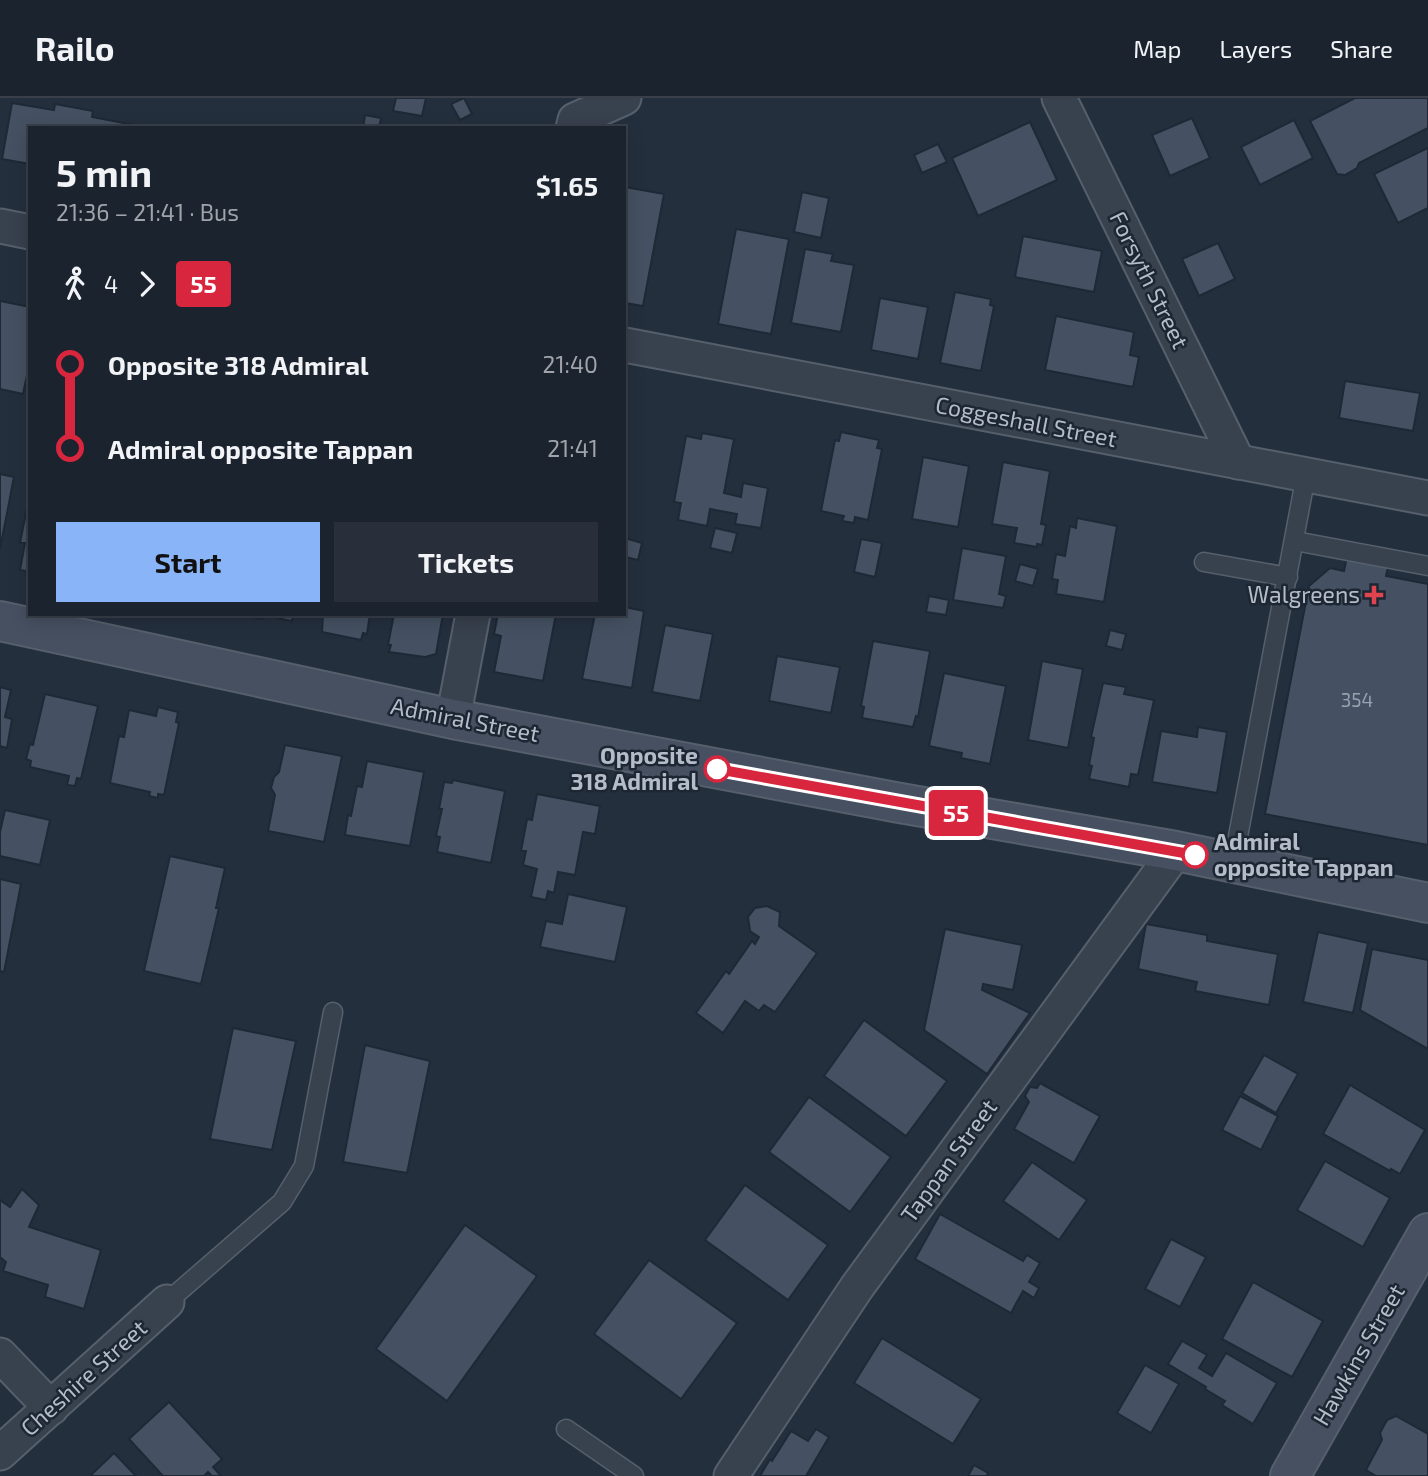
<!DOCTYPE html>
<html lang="en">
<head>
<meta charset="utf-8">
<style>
  body { margin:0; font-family:"Exo 2",sans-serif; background:#282f3a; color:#f1f3f6; height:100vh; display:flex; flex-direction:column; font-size:26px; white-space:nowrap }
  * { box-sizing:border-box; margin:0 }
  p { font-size:23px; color:#a0a4aa }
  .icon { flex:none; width:38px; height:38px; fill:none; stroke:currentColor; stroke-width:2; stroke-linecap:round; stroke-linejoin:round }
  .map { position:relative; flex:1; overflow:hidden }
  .panel { position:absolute; left:28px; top:28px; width:598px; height:490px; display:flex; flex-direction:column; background:#1b232e; border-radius:0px; box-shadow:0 4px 18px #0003,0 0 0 2px #39404a }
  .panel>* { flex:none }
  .badge { padding:0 14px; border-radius:5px; font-size:24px; line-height:46px }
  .map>.badge { position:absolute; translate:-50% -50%; box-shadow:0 0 0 4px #fff }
  .legs { display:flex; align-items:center; gap:10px; height:77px; padding:0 28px; font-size:23px }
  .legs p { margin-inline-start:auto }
  .headline { display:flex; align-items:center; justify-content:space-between; height:119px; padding:0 28px }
  h1 { font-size:38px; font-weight:700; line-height:52px }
  .cta { display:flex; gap:14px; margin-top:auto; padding:14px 28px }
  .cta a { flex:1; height:80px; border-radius:0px; background:#8ab4f8; color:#111; font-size:28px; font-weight:700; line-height:80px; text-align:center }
  .cta a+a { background:#282f3a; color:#f1f3f6 }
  ul { padding:0 28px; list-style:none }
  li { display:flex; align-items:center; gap:24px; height:84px; font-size:26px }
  li i { display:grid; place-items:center; width:10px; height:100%; margin:0 9px; background:currentColor }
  li i::after { content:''; width:18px; height:18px; margin:-9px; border:5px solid; border-radius:50%; background:#1b232e }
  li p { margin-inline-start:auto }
  li:first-child i { background:linear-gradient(#0000 50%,currentColor 0) }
  li:last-child i { background:linear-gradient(currentColor 50%,#0000 0) }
  header { display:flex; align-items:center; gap:42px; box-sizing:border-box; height:98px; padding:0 35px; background:#1b232e; border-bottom:2px solid #39404a }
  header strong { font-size:33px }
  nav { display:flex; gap:38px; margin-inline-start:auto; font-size:24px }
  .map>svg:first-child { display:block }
  .building { fill:#455162; stroke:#1f2835; stroke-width:2 }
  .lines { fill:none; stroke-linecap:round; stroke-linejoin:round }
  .lane-casing { stroke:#565f6c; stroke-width:21 }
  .street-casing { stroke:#565f6c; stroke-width:37 }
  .secondary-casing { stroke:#565f6c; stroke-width:42 }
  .lane { stroke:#38414e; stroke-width:18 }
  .street { stroke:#38414e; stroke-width:33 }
  .secondary { stroke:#465061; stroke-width:38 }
  .line-1-casing { stroke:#fff; stroke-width:16 }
  .line-1 { stroke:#d7263d; stroke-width:10 }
  .health-dot { fill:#e0444e; stroke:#1d2633; stroke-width:2.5 }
  .stop-1-dot { fill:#fff; stroke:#d7263d; stroke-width:3.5 }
  .labels { text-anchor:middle; stroke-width:5; stroke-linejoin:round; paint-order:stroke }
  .number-label { font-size:19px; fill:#98a1af }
  .street-label { font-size:23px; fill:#b4bcc9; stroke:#1d2633 }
  .poi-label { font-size:23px; fill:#b4bcc9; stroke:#1d2633; text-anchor:end }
  .stop-label { font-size:23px; font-weight:bold; fill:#b4bcc9; stroke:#1d2633; text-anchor:end }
</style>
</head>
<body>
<header>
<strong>Railo</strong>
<nav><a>Map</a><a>Layers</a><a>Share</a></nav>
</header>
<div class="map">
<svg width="1428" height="1378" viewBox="0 0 1428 1378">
  <rect width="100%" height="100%" fill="#242f3e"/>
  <g class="building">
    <path d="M396 0H426L422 18 393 13Z"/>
    <path d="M464 0 472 16 460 22 451 6Z"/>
    <path d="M1355 0H1428V30L1359 65 1357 70 1345 77 1337 76 1310 23Z"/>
    <path d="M12 5 54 12 55 6 93 13 92 19 134 27V30H30V66L2 61Z"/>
    <path d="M365 17 381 20 379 30H363Z"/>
    <path d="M1192 20 1210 60 1170 78 1152 37Z"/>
    <path d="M1294 22 1313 60 1260 87 1241 49Z"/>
    <path d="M1030 24 1057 82 978 118 952 60Z"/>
    <path d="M938 46 947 64 922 75 914 57Z"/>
    <path d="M1428 50V110L1398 125 1374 76Z"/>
    <path d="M625 89 664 96 643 208 625 205Z"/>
    <path d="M802 94 829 100 821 140 794 134Z"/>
    <path d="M736 131 789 141 771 236 718 226Z"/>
    <path d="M1023 138 1102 153 1094 194 1015 179Z"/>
    <path d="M1218 145 1235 181 1199 198 1182 161Z"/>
    <path d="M805 151 833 156 831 163 854 167 841 234 791 225Z"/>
    <path d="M955 194 991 201 990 207 994 208 981 273 940 265Z"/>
    <path d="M880 200 928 209 918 261 871 252Z"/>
    <path d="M0 203 30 209V263L23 296 0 291Z"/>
    <path d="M1056 218 1134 234 1130 257 1139 259 1133 289 1045 272Z"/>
    <path d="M1345 283 1420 295 1413 333 1339 320Z"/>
    <path d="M841 334 879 342 877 350 882 351 868 422 855 419 854 425 842 423 844 418 821 413 835 342 839 343Z"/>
    <path d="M702 335 734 341 724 395 741 399 743 385 768 390 761 430 735 426 737 416 710 411 707 428 678 422 681 405 674 404 686 338 701 341Z"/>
    <path d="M923 359 969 368 958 429 912 421Z"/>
    <path d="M1003 364 1050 373 1041 426 1046 427 1042 447 1037 446V449L1014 445 1017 430 992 426Z"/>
    <path d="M0 376 14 379 0 451Z"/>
    <path d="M30 395V479L26 478 27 473 20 472 25 445H20Z"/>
    <path d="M1077 420 1117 428 1104 504 1056 496 1058 482 1052 481 1056 456 1065 458 1070 428 1076 430Z"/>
    <path d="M715 430 737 435 732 455 710 450Z"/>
    <path d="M625 440 642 445 638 462 625 459Z"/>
    <path d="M861 441 882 445 875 479 854 474Z"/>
    <path d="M1350 444 1392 452 1386 478 1428 486V747L1265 716 1309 488 1330 470 1344 473Z"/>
    <path d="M962 450 1006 458 999 496 1006 498 1003 510 953 502Z"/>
    <path d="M1020 466 1038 471 1033 488 1015 483Z"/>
    <path d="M929 498 949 502 946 517 926 514Z"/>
    <path d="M625 509 644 513 632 590 582 581 595 516H625Z"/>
    <path d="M250 516H293L292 523 267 518 262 521 251 519Z"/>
    <path d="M323 516H370L367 536 363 535 361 542 322 534Z"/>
    <path d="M394 516H443L436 556 425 559 389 554 391 547H388Z"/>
    <path d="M498 516H556L543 583 494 574 501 538 494 536Z"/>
    <path d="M665 527 713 536 700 603 652 594Z"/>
    <path d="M1110 532 1126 536 1122 552 1106 548Z"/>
    <path d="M873 543 930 553 918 619 916 618 913 629 862 620 864 609 861 608Z"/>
    <path d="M777 558 840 569 831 615 769 603Z"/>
    <path d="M1042 563 1083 571 1068 650 1028 642Z"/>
    <path d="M944 575 1006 588 990 666 961 660 962 655 929 648Z"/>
    <path d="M1103 585 1126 589 1124 596 1154 602 1138 677 1131 676 1129 689 1089 681 1092 668 1089 667 1094 640 1091 639Z"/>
    <path d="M0 589 11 592 5 619 12 621 7 650 0 648Z"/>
    <path d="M45 596 98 608 81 681 77 680 75 688 67 687 69 678 30 669 31 663 26 661 30 646 33 647Z"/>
    <path d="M158 609 178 614 176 624 179 625 164 697 158 696V700L149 698 150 694 110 685 119 638 124 639 129 612 156 618Z"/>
    <path d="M1198 629 1227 634 1217 695 1152 684 1161 633 1197 639Z"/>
    <path d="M285 647 342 658 324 744 268 733 275 697 271 690 274 679 279 674Z"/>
    <path d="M367 663 424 674 410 748 345 737 348 717 351 718 357 688 362 689Z"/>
    <path d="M453 682 505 693 491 765 437 754 440 739 436 738 442 711H439L444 684 452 685Z"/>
    <path d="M537 696 600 708 595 736 583 734 575 777 558 774 554 795 548 793 546 802 531 799 537 771 523 767 526 753H521L527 721 532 722Z"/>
    <path d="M5 712 50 722 40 767 0 758V734Z"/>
    <path d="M170 758 225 770 216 810H219L201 886 144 873Z"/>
    <path d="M0 781 21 786 4 874 0 873Z"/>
    <path d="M568 796 627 809 615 864 540 849 546 823 562 826Z"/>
    <path d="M767 808 780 814 779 828 817 855 775 914 764 907 759 913 745 903 723 935 696 915 726 873 729 876 752 843 755 846 759 839 750 833 748 819 755 810Z"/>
    <path d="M1146 826 1207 837V843L1278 856 1269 907 1195 893 1197 884 1138 871Z"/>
    <path d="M945 831 1022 847 1013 892 983 886 982 892 1030 915 987 976 924 932Z"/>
    <path d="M1318 834 1368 845 1353 915 1303 904Z"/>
    <path d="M1372 851 1428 862V951L1360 912Z"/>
    <path d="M864 922 947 983 906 1038 824 978Z"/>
    <path d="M233 930 296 943 272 1052 210 1041Z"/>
    <path d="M365 947 430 963 407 1075 343 1064Z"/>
    <path d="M1264 957 1298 976 1276 1015 1242 995Z"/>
    <path d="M1040 985 1100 1018 1074 1065 1014 1031 1029 1004 1025 998 1030 989 1037 990Z"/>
    <path d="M1350 987 1425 1032 1400 1076 1391 1071 1390 1073 1323 1036Z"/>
    <path d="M1240 998 1278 1018 1261 1052 1222 1032Z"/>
    <path d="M809 999 891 1059 850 1114 769 1054Z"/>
    <path d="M1325 1063 1390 1100 1363 1149 1297 1112Z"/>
    <path d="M1032 1064 1087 1102 1059 1142 1003 1103Z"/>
    <path d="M745 1087 828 1147 788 1202 705 1142Z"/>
    <path d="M22 1091 39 1107 29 1129 101 1152 84 1211 45 1199 48 1187 3 1173 6 1164 0 1159V1102L10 1109Z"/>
    <path d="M940 1116 1023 1163 1027 1157 1040 1165 1029 1184 1039 1190 1034 1200 1023 1193 1011 1215 915 1161Z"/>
    <path d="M465 1127 537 1178 447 1303 376 1251Z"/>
    <path d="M1171 1141 1206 1159 1180 1209 1145 1191Z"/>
    <path d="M649 1162 737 1225 681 1301 594 1236Z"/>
    <path d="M1253 1184 1323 1223 1292 1279 1222 1241Z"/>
    <path d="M882 1240 981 1301 953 1346 854 1285Z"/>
    <path d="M1182 1243 1207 1257 1199 1270 1212 1278 1226 1255 1277 1285 1253 1326 1222 1307 1225 1303 1205 1291 1206 1289 1168 1266Z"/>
    <path d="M1145 1267 1179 1286 1151 1335 1117 1315Z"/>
    <path d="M169 1304 222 1361 213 1369 221 1378H212L208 1374 204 1378H163L129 1341Z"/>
    <path d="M1396 1318 1428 1336V1378H1376L1366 1372 1382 1342 1380 1335 1387 1322Z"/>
    <path d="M816 1331 829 1339 806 1378H760L770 1361 772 1363 791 1333 808 1343Z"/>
    <path d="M114 1355 136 1378H90Z"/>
    <path d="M974 1367 988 1375 987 1378H968Z"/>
  </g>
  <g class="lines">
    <defs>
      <g id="lane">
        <path d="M1295 443 1428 468"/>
        <path d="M1204 464 1288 479"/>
        <path d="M1233 765 1306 377"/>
        <path d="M167 1204 282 1104 304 1068 333 914"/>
        <path d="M566 1331 634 1378"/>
      </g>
      <g id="street">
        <path d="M1059 0 1238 364"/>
        <path d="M573 30 575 22 624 0"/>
        <path d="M0 128 30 134"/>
        <path d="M625 247 1428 400"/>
        <path d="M453 621 473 516"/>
        <path d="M0 1257 51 1310"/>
        <path d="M0 1355 167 1204"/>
        <path d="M731 1378 857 1189 1176 753"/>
      </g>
      <g id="secondary">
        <path d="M0 523 453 621 900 705 1176 753 1428 805"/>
        <path d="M1290 1378 1428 1135"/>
      </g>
    </defs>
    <use href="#lane" class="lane-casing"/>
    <use href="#street" class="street-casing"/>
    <use href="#secondary" class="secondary-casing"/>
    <use href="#lane" class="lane"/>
    <use href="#street" class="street"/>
    <use href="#secondary" class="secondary"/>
  </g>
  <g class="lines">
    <defs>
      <path id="line-1" d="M717 671 1195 757"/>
    </defs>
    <use href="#line-1" class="line-1-casing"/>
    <use href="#line-1" class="line-1"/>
  </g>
  <path class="health-dot" d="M1370.5 486.5h7v7h7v7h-7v7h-7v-7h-7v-7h7z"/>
  <g class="stop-1-dot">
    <circle cx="717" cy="671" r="12"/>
    <circle cx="1195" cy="757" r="12"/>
  </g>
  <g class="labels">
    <g class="number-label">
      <text x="1357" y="609">354</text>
    </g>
    <g class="street-label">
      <text transform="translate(1149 182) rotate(64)" y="8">Forsyth Street</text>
      <text transform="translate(1026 324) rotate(11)" y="8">Coggeshall Street</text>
      <text transform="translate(465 622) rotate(11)" y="8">Admiral Street</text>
      <text transform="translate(949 1063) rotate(-54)" y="8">Tappan Street</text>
      <text transform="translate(1359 1257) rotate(-60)" y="8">Hawkins Street</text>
      <text transform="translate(84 1280) rotate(-42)" y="8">Cheshire Street</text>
    </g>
    <g class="poi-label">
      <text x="1360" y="505">Walgreens</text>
    </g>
    <g class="stop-label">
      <text x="698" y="666">Opposite<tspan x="698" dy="26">318 Admiral</tspan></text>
      <text x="1214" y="752" text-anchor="start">Admiral<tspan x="1214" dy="26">opposite Tappan</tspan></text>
    </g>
  </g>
</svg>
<b class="badge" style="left:956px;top:715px;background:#d7263d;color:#fff">55</b>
<section class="panel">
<div class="headline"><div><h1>5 min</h1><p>21:36 – 21:41 · Bus</p></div><b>$1.65</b></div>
<div class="legs"><svg class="icon" aria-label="walk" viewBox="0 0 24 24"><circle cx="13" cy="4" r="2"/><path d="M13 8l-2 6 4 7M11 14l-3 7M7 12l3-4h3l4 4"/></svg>4<svg class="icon" aria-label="forward" viewBox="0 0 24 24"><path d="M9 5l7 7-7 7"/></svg><b class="badge" style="background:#d7263d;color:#fff">55</b></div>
<ul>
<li><i style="color:#d7263d"></i><b>Opposite 318 Admiral</b><p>21:40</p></li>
<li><i style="color:#d7263d"></i><b>Admiral opposite Tappan</b><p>21:41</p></li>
</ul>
<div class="cta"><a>Start</a><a>Tickets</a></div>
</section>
</div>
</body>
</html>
